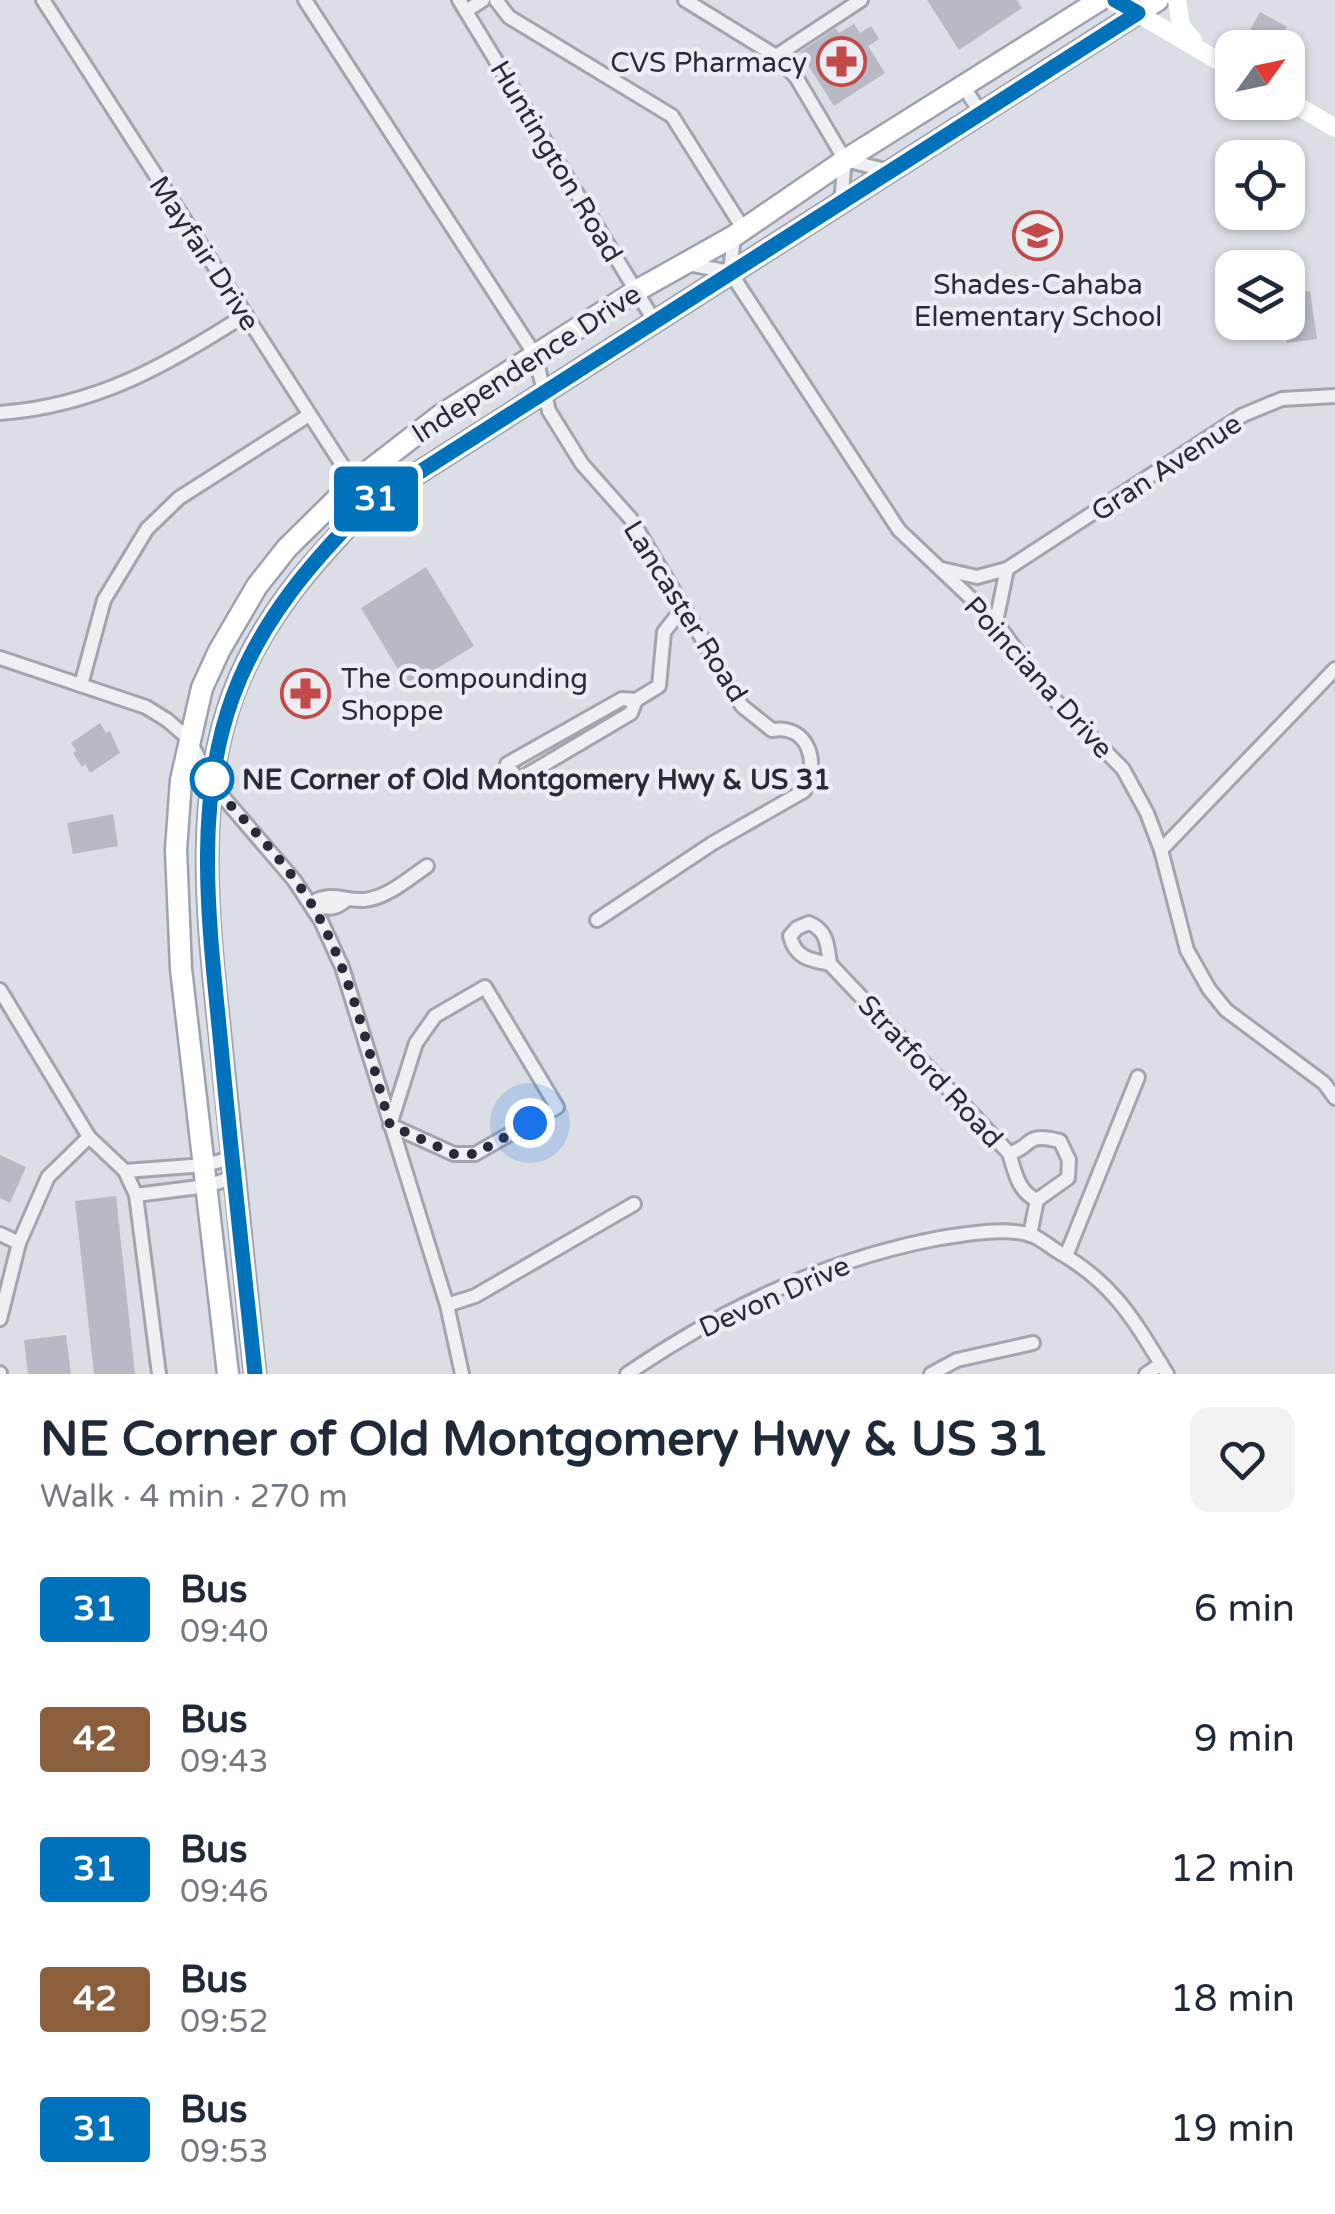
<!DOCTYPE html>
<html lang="en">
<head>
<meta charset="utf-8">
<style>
  body { margin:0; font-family:"Varela Round",sans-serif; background:#f2f2f3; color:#1f2937; height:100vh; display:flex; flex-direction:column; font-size:38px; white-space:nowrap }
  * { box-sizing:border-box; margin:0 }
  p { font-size:32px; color:#747a83 }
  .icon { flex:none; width:55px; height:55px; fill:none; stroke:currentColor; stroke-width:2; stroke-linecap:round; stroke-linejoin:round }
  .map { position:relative; height:1374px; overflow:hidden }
  .sheet { display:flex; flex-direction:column; background:#fff; flex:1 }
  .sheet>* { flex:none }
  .badge { padding:0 20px; border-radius:8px; font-size:35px; line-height:65px }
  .needle { width:65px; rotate:57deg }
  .buttons { position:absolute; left:1215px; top:30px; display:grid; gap:20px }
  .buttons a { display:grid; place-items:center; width:90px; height:90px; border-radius:20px; background:#fff; box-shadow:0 2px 8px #0004; font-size:50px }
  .you { position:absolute; width:50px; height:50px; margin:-25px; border:8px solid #fff; border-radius:50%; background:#1a73e8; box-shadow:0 0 0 15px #1a73e833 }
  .map>.badge { position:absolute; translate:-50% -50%; box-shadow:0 0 0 5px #fff }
  .round { display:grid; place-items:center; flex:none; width:105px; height:105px; border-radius:20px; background:#f2f2f3 }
  .overview { display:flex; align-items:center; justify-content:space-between; height:170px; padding:0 40px }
  h1 { font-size:48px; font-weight:700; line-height:75px }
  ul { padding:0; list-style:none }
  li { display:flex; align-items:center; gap:30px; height:130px; padding:0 40px }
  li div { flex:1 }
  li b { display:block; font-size:38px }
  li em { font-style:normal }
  li .badge { min-width:110px; font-weight:700; text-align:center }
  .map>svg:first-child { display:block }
  .building { fill:#b7bac5 }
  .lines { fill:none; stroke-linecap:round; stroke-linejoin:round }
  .minor-casing { stroke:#a2a5ae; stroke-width:18 }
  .primary-casing { stroke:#9da1b0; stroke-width:25 }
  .minor { stroke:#eff0f4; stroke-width:12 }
  .secondary { stroke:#fff; stroke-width:18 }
  .primary { stroke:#fff; stroke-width:20 }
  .line-casing { stroke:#fff; stroke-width:22 }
  .line { stroke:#0072bc; stroke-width:15 }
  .walk { stroke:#272b3a; stroke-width:10; stroke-dasharray:0 18 }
  .stop-dot { fill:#fff; stroke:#0072bc; stroke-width:5 }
  .labels { text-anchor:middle; stroke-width:9; stroke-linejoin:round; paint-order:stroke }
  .poi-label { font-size:28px; fill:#272b3a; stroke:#ebedf3; text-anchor:end }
  .street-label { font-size:28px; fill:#272b3a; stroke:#ebedf3 }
  .stop-label { font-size:28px; font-weight:bold; fill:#272b3a; stroke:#ebedf3; text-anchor:start }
</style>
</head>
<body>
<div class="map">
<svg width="1335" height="1374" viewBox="0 0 1335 1374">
  <rect width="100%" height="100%" fill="#dcdee5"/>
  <g class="building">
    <path d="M927 0H1017L1022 8 959 50Z"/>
    <path d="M1260 12 1287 27 1275 48H1259L1245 39Z"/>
    <path d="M854 24 860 33 871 26 879 39 868 46 885 73 834 106 800 52 836 28 839 33Z"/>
    <path d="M1310 291 1317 339 1287 343 1284 322 1290 316 1288 302 1300 300 1299 292Z"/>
    <path d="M426 567 474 646 408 686 361 608Z"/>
    <path d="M100 723 106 733 110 731 120 753 90 773 85 764 82 767 73 753 76 751 71 743Z"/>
    <path d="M113 814 118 846 73 854 67 823Z"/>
    <path d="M0 1155 26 1167 10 1203 0 1198Z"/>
    <path d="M116 1196 135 1374H94L75 1201Z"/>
    <path d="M66 1335 71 1374H28L24 1340Z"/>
  </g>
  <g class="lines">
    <defs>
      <g id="minor">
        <path d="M43 0 368 505"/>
        <path d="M305 0 535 355 549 411 582 464 631 519 742 706 772 730C809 724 820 764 804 791L713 843 597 920"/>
        <path d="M459 0 655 322"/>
        <path d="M496 0 509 17 672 116 744 230"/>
        <path d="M685 0 776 56 796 77 845 160 841 201"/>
        <path d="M466 11 483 0"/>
        <path d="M776 56 861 0"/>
        <path d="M964 87 980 112"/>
        <path d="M845 160 889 171"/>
        <path d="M734 236 730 272 899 530 996 622 1043 688 1123 769 1147 813 1161 850 1187 950 1209 989 1226 1010 1324 1083 1335 1098"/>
        <path d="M688 264 730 272"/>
        <path d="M0 413C95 406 166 366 245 315"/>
        <path d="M942 569 977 577 1007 569"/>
        <path d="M996 622 1007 569 1243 415 1282 399 1335 396"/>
        <path d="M0 658 146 707 167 720 189 739 211 783 294 880 321 921 342 967 447 1305 462 1374"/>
        <path d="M81 685 104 600 147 529 179 498 309 415"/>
        <path d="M636 700 631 713 518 780 507 764 622 699 636 700 659 686 664 632 683 608"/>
        <path d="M1161 850 1335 669"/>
        <path d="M311 903C330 891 343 901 364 900 387 898 408 879 427 866"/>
        <path d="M311 903C326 909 335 911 347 899"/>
        <path d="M809 923C828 931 827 945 830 964 810 960 795 958 790 936L797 928Z"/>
        <path d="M830 964 1009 1153C1015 1172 1018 1192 1037 1200"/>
        <path d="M485 987 557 1107 475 1154H454L390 1125 416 1043 435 1016Z"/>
        <path d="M0 990 89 1137 125 1171 136 1195 159 1374"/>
        <path d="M1009 1153C1034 1148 1022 1131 1060 1141L1069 1160 1068 1178 1037 1200"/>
        <path d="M125 1171 205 1165 232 1158"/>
        <path d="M136 1195 207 1186 234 1177"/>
        <path d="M0 1234 19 1243"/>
        <path d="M1030 1235 1037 1200"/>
        <path d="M1066 1256 1138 1077"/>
        <path d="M447 1305 475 1296 634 1204"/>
        <path d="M0 1319 19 1243 48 1177 89 1137"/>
        <path d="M0 1373V1374"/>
        <path d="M627 1374C722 1309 827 1259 940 1238 966 1234 1006 1227 1031 1235 1040 1238 1049 1246 1057 1251 1114 1283 1134 1320 1167 1374"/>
        <path d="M931 1374 957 1360 1033 1343"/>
        <path d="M1146 1374 1161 1364"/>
      </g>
      <g id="primary">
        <path d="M228 1374 181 969 176 850 181 780 202 688 219 651 257 586 287 548 353 483 441 415 636 291 734 236 845 160 1100 0"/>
        <path d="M255 1374C244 1271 233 1168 223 1064 211 944 190 812 233 695 261 619 312 562 368 505L1158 0"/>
      </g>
    </defs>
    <use href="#minor" class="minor-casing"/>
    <use href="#primary" class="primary-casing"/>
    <use href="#minor" class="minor"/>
    <g class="secondary">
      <path d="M1115 0 1232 69"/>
      <path d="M1177 0 1181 26 1193 40"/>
      <path d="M1288 100 1335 128"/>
    </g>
    <use href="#primary" class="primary"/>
  </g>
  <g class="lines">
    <defs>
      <path id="line" d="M255 1374C244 1268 232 1163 222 1057 211 938 191 810 233 696 261 620 312 561 368 505L1138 13 1115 0"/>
    </defs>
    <use href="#line" class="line-casing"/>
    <use href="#line" class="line"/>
    <path class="walk" d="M212 779 210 783C249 826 294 869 321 921 354 984 370 1057 390 1125L454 1154H475L530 1123"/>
  </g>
  <defs>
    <symbol id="pharmacy-ring" viewBox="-11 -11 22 22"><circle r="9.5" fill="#ebedf3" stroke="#c34a48" stroke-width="1.5"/><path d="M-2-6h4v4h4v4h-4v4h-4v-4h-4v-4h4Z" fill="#c34a48"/></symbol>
    <symbol id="school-ring" viewBox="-11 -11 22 22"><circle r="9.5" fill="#ebedf3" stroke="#c34a48" stroke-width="1.5"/><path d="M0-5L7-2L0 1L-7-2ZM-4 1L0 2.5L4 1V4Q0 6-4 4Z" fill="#c34a48"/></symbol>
  </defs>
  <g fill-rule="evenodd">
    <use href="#pharmacy-ring" x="814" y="34" width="55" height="55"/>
    <use href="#school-ring" x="1010" y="208" width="55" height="55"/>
    <use href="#pharmacy-ring" x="278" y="666" width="55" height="55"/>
  </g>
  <circle class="stop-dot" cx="212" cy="779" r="20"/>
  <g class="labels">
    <g class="poi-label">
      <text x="807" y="72">CVS Pharmacy</text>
      <text x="1038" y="294" text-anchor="middle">Shades-Cahaba<tspan x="1038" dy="32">Elementary School</tspan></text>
      <text x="341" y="688" text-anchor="start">The Compounding<tspan x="341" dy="32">Shoppe</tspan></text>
    </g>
    <g class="street-label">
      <text transform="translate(557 161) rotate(59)" y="10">Huntington Road</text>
      <text transform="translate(205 253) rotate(57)" y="10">Mayfair Drive</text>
      <text transform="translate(526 363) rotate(-33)" y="10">Independence Drive</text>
      <text transform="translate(1166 467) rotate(-33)" y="10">Gran Avenue</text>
      <text transform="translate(686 611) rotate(58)" y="10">Lancaster Road</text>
      <text transform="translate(1039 677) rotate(48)" y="10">Poinciana Drive</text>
      <text transform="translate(931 1071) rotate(47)" y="10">Stratford Road</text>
      <text transform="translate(774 1296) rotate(-24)" y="10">Devon Drive</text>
    </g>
    <g class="stop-label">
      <text x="242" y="789">NE Corner of Old Montgomery Hwy &amp; US 31</text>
    </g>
  </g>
</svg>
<div class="buttons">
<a><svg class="needle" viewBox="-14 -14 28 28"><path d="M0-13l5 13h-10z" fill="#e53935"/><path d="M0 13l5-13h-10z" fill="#747a83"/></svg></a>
<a><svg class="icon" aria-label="locate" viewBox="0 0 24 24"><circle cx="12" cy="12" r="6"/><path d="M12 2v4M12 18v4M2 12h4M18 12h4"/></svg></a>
<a><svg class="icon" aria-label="layers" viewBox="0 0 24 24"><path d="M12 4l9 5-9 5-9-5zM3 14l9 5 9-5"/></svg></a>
</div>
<div class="you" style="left:530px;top:1123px"></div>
<b class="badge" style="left:376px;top:499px;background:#0072bc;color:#fff">31</b>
</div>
<section class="sheet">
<div class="overview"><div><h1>NE Corner of Old Montgomery Hwy &amp; US 31</h1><p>Walk · 4 min · 270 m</p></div><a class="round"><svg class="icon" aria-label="heart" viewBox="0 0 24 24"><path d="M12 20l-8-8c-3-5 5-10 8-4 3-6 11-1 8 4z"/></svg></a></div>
<ul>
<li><span class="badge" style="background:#0072bc;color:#fff">31</span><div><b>Bus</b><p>09:40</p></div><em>6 min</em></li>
<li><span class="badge" style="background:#8b5e3c;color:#fff">42</span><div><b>Bus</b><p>09:43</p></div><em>9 min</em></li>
<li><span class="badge" style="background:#0072bc;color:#fff">31</span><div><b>Bus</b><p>09:46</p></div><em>12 min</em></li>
<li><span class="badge" style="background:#8b5e3c;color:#fff">42</span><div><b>Bus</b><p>09:52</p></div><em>18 min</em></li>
<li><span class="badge" style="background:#0072bc;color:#fff">31</span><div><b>Bus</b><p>09:53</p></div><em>19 min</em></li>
</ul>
</section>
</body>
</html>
